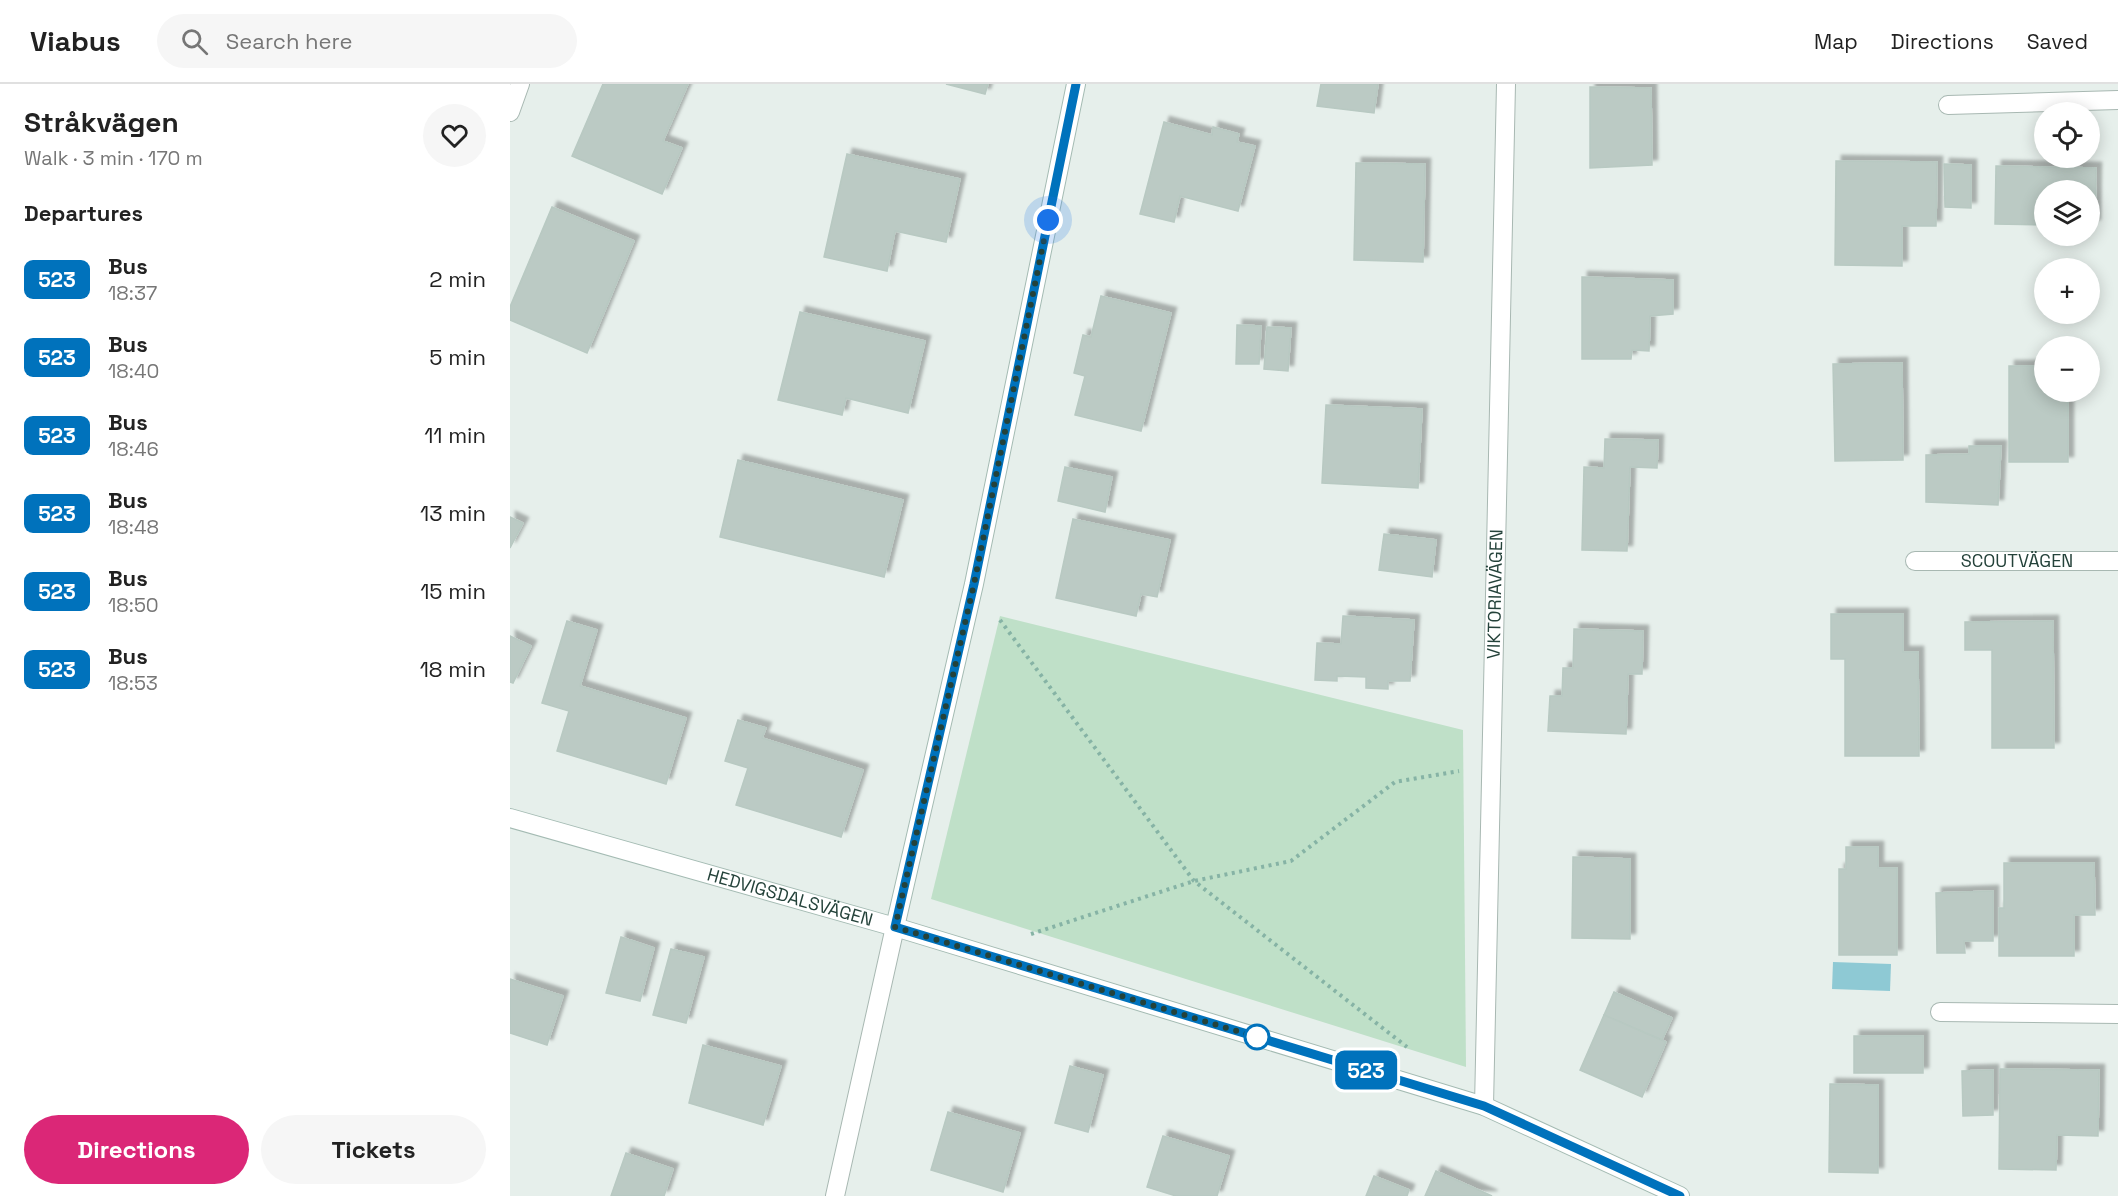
<!DOCTYPE html>
<html lang="en">
<head>
<meta charset="utf-8">
<style>
  body { margin:0; font-family:"Space Grotesk",sans-serif; background:#f6f6f6; color:#222; height:100vh; display:flex; flex-direction:column; font-size:22px; white-space:nowrap }
  * { box-sizing:border-box; margin:0 }
  p { font-size:20px; color:#767676 }
  .icon { flex:none; width:33px; height:33px; fill:none; stroke:currentColor; stroke-width:2; stroke-linecap:round; stroke-linejoin:round }
  .map { position:relative; flex:1; overflow:hidden }
  .panel { display:flex; flex-direction:column; background:#fff; width:510px }
  .panel>* { flex:none }
  .badge { padding:0 12px; border-radius:9px; font-size:21px; line-height:39px }
  .tools { position:absolute; left:1524px; top:18px; display:grid; gap:12px }
  .tools a { display:grid; place-items:center; width:66px; height:66px; border-radius:50%; background:#fff; box-shadow:0 3px 15px #0003; font-size:30px }
  .you { position:absolute; width:30px; height:30px; margin:-15px; border:4px solid #fff; border-radius:50%; background:#1a73e8; box-shadow:0 0 0 9px #1a73e833 }
  .map>.badge { position:absolute; translate:-50% -50%; box-shadow:0 0 0 3px #fff }
  h2 { padding:0 24px; font-size:22px; line-height:54px }
  .round { display:grid; place-items:center; flex:none; width:63px; height:63px; border-radius:32px; background:#f6f6f6 }
  .head { display:flex; align-items:center; justify-content:space-between; height:102px; padding:0 24px }
  h1 { font-size:28px; font-weight:800; line-height:45px }
  .button { display:flex; gap:12px; margin-top:auto; padding:12px 24px }
  .button a { flex:1; height:69px; border-radius:36px; background:#db2777; color:#fff; font-size:24px; font-weight:800; line-height:69px; text-align:center }
  .button a+a { background:#f6f6f6; color:#222 }
  ul { padding:0; list-style:none }
  li { display:flex; align-items:center; gap:18px; height:78px; padding:0 24px }
  li div { flex:1 }
  li b { display:block; font-size:22px }
  li em { font-style:normal }
  li .badge { min-width:66px; font-weight:700; text-align:center }
  header { display:flex; align-items:center; gap:36px; box-sizing:border-box; height:84px; padding:0 30px; background:#fff; border-bottom:2px solid #e0e0e0 }
  header strong { font-size:28px }
  nav { display:flex; gap:33px; margin-inline-start:auto; font-size:21px }
  .search { width:420px; height:54px; background:#f6f6f6; display:flex; align-items:center; gap:15px; box-sizing:border-box; padding:0 21px; border-radius:33px; color:#767676; font-size:22px }
  main { display:flex; flex:1; min-height:0 }
  .map>svg:first-child { display:block }
  .green { fill:#bfe0c8 }
  .water { fill:#8ec9d4 }
  .building { fill:#bbcac4; stroke:#b8c9c2; stroke-width:1.5; filter:url(#shadow) }
  .lines { fill:none; stroke-linecap:round; stroke-linejoin:round }
  .street-casing { stroke:#a8b8b2; stroke-width:20 }
  .secondary-casing { stroke:#a4bbb3; stroke-width:20 }
  .path { stroke:#86b3a5; stroke-width:4; stroke-dasharray:3 4.5; stroke-linecap:butt }
  .street { stroke:#fff; stroke-width:18 }
  .secondary { stroke:#fff; stroke-width:18 }
  .line-casing { stroke:#fff; stroke-width:14 }
  .line { stroke:#0072bc; stroke-width:9 }
  .walk { stroke:#24423a; stroke-width:6; stroke-dasharray:0 10.8 }
  .stop-dot { fill:#fff; stroke:#0072bc; stroke-width:3 }
  .labels { text-anchor:middle; stroke-width:4.5; stroke-linejoin:round; paint-order:stroke }
  .street-label { font-size:18px; fill:#24423a; stroke:#f7fbf9 }
</style>
</head>
<body>
<header>
<strong>Viabus</strong>
<div class="search"><svg class="icon" aria-label="search" viewBox="0 0 24 24"><circle cx="10" cy="10" r="6"/><path d="M15 15l6 6"/></svg>Search here</div>
<nav><a>Map</a><a>Directions</a><a>Saved</a></nav>
</header>
<main>
<section class="panel">
<div class="head"><div><h1>Stråkvägen</h1><p>Walk · 3 min · 170 m</p></div><a class="round"><svg class="icon" aria-label="heart" viewBox="0 0 24 24"><path d="M12 20l-8-8c-3-5 5-10 8-4 3-6 11-1 8 4z"/></svg></a></div>
<h2>Departures</h2>
<ul>
<li><span class="badge" style="background:#0072bc;color:#fff">523</span><div><b>Bus</b><p>18:37</p></div><em>2 min</em></li>
<li><span class="badge" style="background:#0072bc;color:#fff">523</span><div><b>Bus</b><p>18:40</p></div><em>5 min</em></li>
<li><span class="badge" style="background:#0072bc;color:#fff">523</span><div><b>Bus</b><p>18:46</p></div><em>11 min</em></li>
<li><span class="badge" style="background:#0072bc;color:#fff">523</span><div><b>Bus</b><p>18:48</p></div><em>13 min</em></li>
<li><span class="badge" style="background:#0072bc;color:#fff">523</span><div><b>Bus</b><p>18:50</p></div><em>15 min</em></li>
<li><span class="badge" style="background:#0072bc;color:#fff">523</span><div><b>Bus</b><p>18:53</p></div><em>18 min</em></li>
</ul>
<div class="button"><a>Directions</a><a>Tickets</a></div>
</section>
<div class="map">
<svg width="1608" height="1112" viewBox="0 0 1608 1112">
  <defs>
    <filter id="shadow"><feDropShadow dx="5.5" dy="-5.5" stdDeviation="1.5" flood-color="#0004"/></filter>
  </defs>
  <rect width="100%" height="100%" fill="#e6efeb"/>
  <path class="green" d="M490 532 953 646 956 983 421 815Z"/>
  <path class="water" d="M1323 878 1381 880 1380 907 1322 905Z"/>
  <g class="building">
    <path d="M93 0H178L153 57 172 64 152 110 62 72Z"/>
    <path d="M436 0H478L475 10Z"/>
    <path d="M811 0H868L864 29 807 22Z"/>
    <path d="M1080 3 1141 4 1142 81 1080 84Z"/>
    <path d="M654 38 702 51 703 43 729 50 727 58 745 62 728 127 670 112 664 138 630 130Z"/>
    <path d="M337 70 450 95 436 158 385 147 377 187 314 173Z"/>
    <path d="M1326 77 1427 78 1426 142H1392V182L1325 181Z"/>
    <path d="M846 79 915 80 913 178 844 176Z"/>
    <path d="M1434 80 1461 81V124L1435 123Z"/>
    <path d="M1486 82 1586 84 1585 141H1580V106H1534V141L1485 140Z"/>
    <path d="M42 123 124 157 77 269 0 236V223Z"/>
    <path d="M1072 193 1163 196V230L1140 232 1139 267 1122 266 1121 275H1072Z"/>
    <path d="M591 212 661 229 631 347 565 331 575 292 564 289 573 251 581 253Z"/>
    <path d="M290 228 415 257 398 329 336 314 332 331 268 316Z"/>
    <path d="M727 241 751 242 749 280H726Z"/>
    <path d="M757 243 781 244 778 287 754 285Z"/>
    <path d="M1392 279 1393 376 1325 377 1323 280Z"/>
    <path d="M1499 282H1534V308H1558V378H1499Z"/>
    <path d="M816 321 912 325 908 404 812 399Z"/>
    <path d="M1095 355 1148 356 1147 384 1120 383 1117 467 1072 466 1074 383 1094 384Z"/>
    <path d="M1459 362H1491L1488 421 1416 418V371L1459 370Z"/>
    <path d="M228 376 393 416 374 493 210 453Z"/>
    <path d="M555 383 602 393 595 428 548 417Z"/>
    <path d="M0 433 13 439 0 464Z"/>
    <path d="M563 435 660 456 647 513 631 510 626 532 546 514Z"/>
    <path d="M874 450 926 456 922 493 869 486Z"/>
    <path d="M1321 530H1393V568H1408L1409 672H1335V575H1321Z"/>
    <path d="M833 532 904 536 900 597H878V605L856 604V593L827 592V597L805 596 807 559 831 560Z"/>
    <path d="M57 537 87 546 70 602 176 634 156 700 47 667 59 627 32 619Z"/>
    <path d="M1543 537 1544 664H1482V566H1455V538Z"/>
    <path d="M1064 545 1133 547 1132 590H1118L1116 650 1038 647 1040 612H1052L1053 584H1063Z"/>
    <path d="M0 552 21 562 3 599 0 598Z"/>
    <path d="M228 636 256 644 252 654 353 686 331 753 226 721 238 684 215 677Z"/>
    <path d="M1336 763H1368V784H1387V871H1329V785H1336Z"/>
    <path d="M1063 773 1120 775V855L1062 854Z"/>
    <path d="M1494 779H1584L1585 831H1564V872H1489V824H1494Z"/>
    <path d="M1483 807V857H1454L1455 869H1427L1426 809Z"/>
    <path d="M111 853 144 864 130 917 96 909Z"/>
    <path d="M161 865 194 873 176 939 143 931Z"/>
    <path d="M0 895 53 912 37 961 0 949Z"/>
    <path d="M1104 908 1162 934 1152 956 1094 931Z"/>
    <path d="M1094 931 1156 958 1132 1013 1070 986Z"/>
    <rect x="1344" y="952" width="69" height="37"/>
    <path d="M193 961 271 982 253 1041 179 1019Z"/>
    <path d="M560 982 593 991 578 1048 545 1039Z"/>
    <path d="M1490 985 1589 986 1588 1052 1547 1051 1546 1086 1489 1085Z"/>
    <path d="M1483 986V1031L1453 1032 1452 987Z"/>
    <path d="M1320 1000 1368 1001V1089L1319 1088Z"/>
    <path d="M438 1028 510 1049 493 1108 421 1086Z"/>
    <path d="M653 1052 719 1072 707 1112H666L637 1103Z"/>
    <path d="M116 1069 163 1085 154 1112H101Z"/>
    <path d="M926 1087 982 1112H915Z"/>
    <path d="M864 1092 899 1106 897 1112H856Z"/>
  </g>
  <g class="lines">
    <defs>
      <g id="street">
        <path d="M1438 21 1608 16"/>
        <path d="M0 28 10 0"/>
        <path id="s1" d="M1405 477H1608"/>
        <path d="M1430 928 1608 930"/>
        <path id="s2" d="M974 1022 996 0"/>
        <path d="M325 1112 385 843"/>
      </g>
      <g id="secondary">
        <path id="s3" d="M0 734 385 843 974 1022 1170 1112"/>
        <path d="M385 843 464 500 566 0"/>
      </g>
    </defs>
    <use href="#street" class="street-casing"/>
    <use href="#secondary" class="secondary-casing"/>
    <g class="path">
      <path d="M490 536 684 797 897 963"/>
      <path d="M521 850 684 797 781 777 885 698 949 687"/>
    </g>
    <use href="#street" class="street"/>
    <use href="#secondary" class="secondary"/>
  </g>
  <g class="lines">
    <defs>
      <path id="line" d="M566 0 464 500 385 843 974 1022 1170 1112"/>
    </defs>
    <use href="#line" class="line-casing"/>
    <use href="#line" class="line"/>
    <path class="walk" d="M538 136 464 500 385 843 753 955 747 953"/>
  </g>
  <circle class="stop-dot" cx="747" cy="953" r="12"/>
  <g class="labels">
    <g class="street-label">
      <text dy="6" stroke="none"><textPath href="#s1" startOffset="102">SCOUTVÄGEN</textPath></text>
      <text dy="6" stroke="none"><textPath href="#s2" startOffset="512">VIKTORIAVÄGEN</textPath></text>
      <text dy="6" stroke="none"><textPath href="#s3" startOffset="291">HEDVIGSDALSVÄGEN</textPath></text>
    </g>
  </g>
</svg>
<div class="tools">
<a><svg class="icon" aria-label="locate" viewBox="0 0 24 24"><circle cx="12" cy="12" r="6"/><path d="M12 2v4M12 18v4M2 12h4M18 12h4"/></svg></a>
<a><svg class="icon" aria-label="layers" viewBox="0 0 24 24"><path d="M12 4l9 5-9 5-9-5zM3 14l9 5 9-5"/></svg></a>
<a>+</a>
<a>−</a>
</div>
<div class="you" style="left:538px;top:136px"></div>
<b class="badge" style="left:856px;top:986px;background:#0072bc;color:#fff">523</b>
</div>
</main>
</body>
</html>
